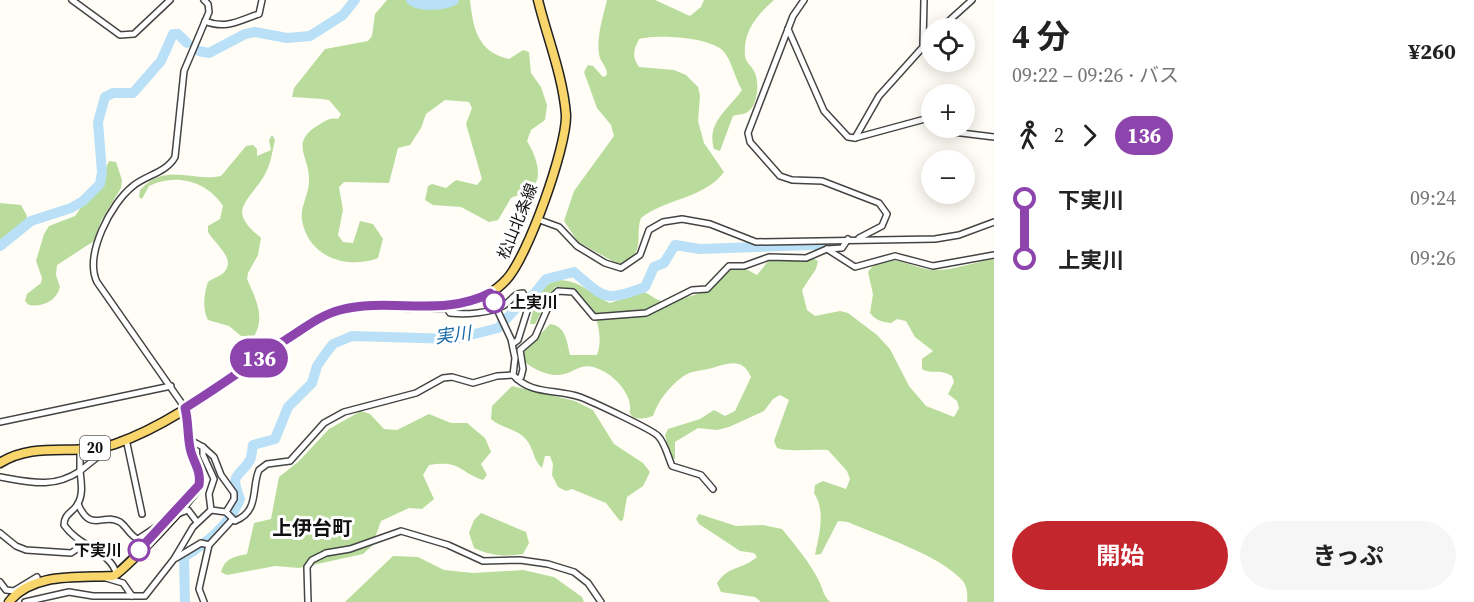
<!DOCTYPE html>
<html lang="ja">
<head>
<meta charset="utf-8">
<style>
  body { margin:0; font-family:"Source Serif 4","Noto Sans JP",serif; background:#f6f6f6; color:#222; height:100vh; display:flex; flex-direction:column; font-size:22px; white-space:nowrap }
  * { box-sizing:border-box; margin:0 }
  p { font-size:20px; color:#767676 }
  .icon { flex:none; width:33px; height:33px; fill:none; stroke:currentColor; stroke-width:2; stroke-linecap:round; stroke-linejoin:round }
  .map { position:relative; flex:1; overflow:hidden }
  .details { display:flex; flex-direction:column; background:#fff; width:480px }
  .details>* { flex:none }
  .badge { padding:0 12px; border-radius:20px; font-size:21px; line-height:39px }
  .fabs { position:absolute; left:921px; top:18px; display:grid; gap:12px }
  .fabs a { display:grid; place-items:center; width:54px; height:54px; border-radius:50%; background:#fff; box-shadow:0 3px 15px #0003; font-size:30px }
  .map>.badge { position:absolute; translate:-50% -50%; box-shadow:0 0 0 3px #fff }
  .legs { display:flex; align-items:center; gap:9px; height:66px; padding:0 18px; font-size:20px }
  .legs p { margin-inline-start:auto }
  .overview { display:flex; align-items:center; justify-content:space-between; height:102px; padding:0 18px }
  h1 { font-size:33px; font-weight:700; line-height:45px }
  .action { display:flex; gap:12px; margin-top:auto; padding:12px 18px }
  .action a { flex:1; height:69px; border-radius:36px; background:#c4262e; color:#fff; font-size:24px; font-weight:700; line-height:69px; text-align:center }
  .action a+a { background:#f6f6f6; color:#222 }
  ul { padding:0 18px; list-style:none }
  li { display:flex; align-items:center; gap:21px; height:60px; font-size:22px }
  li i { display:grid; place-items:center; width:9px; height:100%; margin:0 8px; background:currentColor }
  li i::after { content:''; width:15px; height:15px; margin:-8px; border:4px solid; border-radius:50%; background:#fff }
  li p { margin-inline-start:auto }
  li:first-child i { background:linear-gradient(#0000 50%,currentColor 0) }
  li:last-child i { background:linear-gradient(currentColor 50%,#0000 0) }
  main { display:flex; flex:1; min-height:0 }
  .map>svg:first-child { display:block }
  .forest { fill:#b9dc9c }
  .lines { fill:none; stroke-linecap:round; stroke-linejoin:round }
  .river { stroke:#b9e0f7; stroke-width:10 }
  .minor-casing { stroke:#444; stroke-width:8 }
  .primary-casing { stroke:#222; stroke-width:11 }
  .minor { stroke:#fff; stroke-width:5 }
  .primary { stroke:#f9d66b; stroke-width:8 }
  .minor-bridge-casing { stroke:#444; stroke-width:8; stroke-linecap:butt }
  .minor-bridge { stroke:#fff; stroke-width:5 }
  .line-1-casing { stroke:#fff; stroke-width:14 }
  .line-1 { stroke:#8e44ad; stroke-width:9 }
  .stop-1-dot { fill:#fff; stroke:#8e44ad; stroke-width:3 }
  .labels { text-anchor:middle; stroke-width:6; stroke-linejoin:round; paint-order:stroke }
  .shield { fill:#fff; stroke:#585858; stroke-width:1.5 }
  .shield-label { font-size:15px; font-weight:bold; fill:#111 }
  .street-label { font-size:16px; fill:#111; stroke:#fff }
  .stop-label { font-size:16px; font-weight:bold; fill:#111; stroke:#fff; text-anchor:start }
  .water-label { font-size:18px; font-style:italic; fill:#1768a6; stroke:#fff }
  .quarter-label { font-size:20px; font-weight:bold; fill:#111; stroke:#fff }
</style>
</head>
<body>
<main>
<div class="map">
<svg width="994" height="602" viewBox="0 0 994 602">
  <rect width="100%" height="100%" fill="#fffdf5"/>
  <g class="forest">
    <path d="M387 0H418L437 6 450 0H470C473 27 477 52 509 59L523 50 529 52 531 73 541 87 547 105 545 120 531 130 527 141C535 154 546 179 529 191 524 194 517 195 511 198L498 220 489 222 461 207 433 205 425 200 428 186 432 184 446 188 456 180 477 185 482 179 466 124 472 108 469 102 445 100 426 114 421 128 410 145 398 148 389 183 344 182 339 187 343 210 338 235 343 242 353 243 360 221 373 224 383 239 378 258C347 270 308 257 302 220 300 206 310 193 309 179 309 156 290 143 317 126 324 122 329 117 338 119L341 114 329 100C316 98 305 98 292 97L294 88 325 49 368 41 372 36 375 14Z"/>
    <path d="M607 0H655L690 16 701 7 704 0H774C757 15 743 31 745 55 745 62 751 65 754 71 760 81 758 108 746 113 742 115 737 114 733 116L720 151 714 149C706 122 729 109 742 90 735 79 731 57 721 49 705 37 658 34 639 39 633 51 632 57 639 67L674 70 686 75 698 87 700 96 698 121 704 143 724 172C704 199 666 198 641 218 634 237 648 255 618 264L578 242 564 221 574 191 614 136 611 125 597 108 584 72 588 65 593 66 603 77 607 75C607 67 603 65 600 58 595 42 603 16 607 0Z"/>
    <path d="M272 135 275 140C272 152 271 164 264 176 246 205 227 210 261 238L258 255 248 273 247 279C255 297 266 317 254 336H241L229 326 208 320C202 308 204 294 208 282 213 278 222 276 225 271 236 258 213 242 208 232V226L220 219 223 206C207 181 176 173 149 186L142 199 139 197 140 190C166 162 190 182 221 176L246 146 253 145 257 149V156L271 150 269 140Z"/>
    <path d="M109 161 116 162 122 180 121 188 101 221 94 241 57 265 56 275 60 287C56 302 42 307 29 305L25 301 27 294 41 283 42 278 36 261 44 234 49 226 75 216 101 179Z"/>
    <path d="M0 203 21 205 27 216 25 224 0 246Z"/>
    <path d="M770 259H814L818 261 816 269 802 290 807 310 815 316 840 311 848 313 877 335 890 349 909 386 926 406 954 417 959 408 957 401 948 394 954 382 952 376C940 368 931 375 922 369V359L933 351 915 337 906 321 897 319 891 323C881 322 876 320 870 313L873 294 868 272C886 247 910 269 933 270 952 271 975 262 994 259V602H967C968 595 967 585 962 580 939 555 880 536 848 522L838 521 821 554 815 555C819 535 826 511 814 493L815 485 823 481 846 489 850 479 847 471 828 450C814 449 786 452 777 448L774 441 789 400 780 395 773 399 764 411 729 427 717 430 698 428 675 442V459L671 457 665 435 668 429 700 419 714 410 725 416 735 411 751 377C742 355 725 365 708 369 698 371 689 371 681 378 669 387 658 401 653 416 647 418 636 421 631 415 628 411 631 411 630 406 630 393 614 376 603 371 579 359 577 374 559 375 547 376 530 368 522 359L523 353 550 324C566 326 567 342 570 355H597C607 328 588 285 555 287L535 324H530C535 298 545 270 577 284 589 289 598 298 610 303L644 292C650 294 656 300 661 301 674 304 694 293 708 292L730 269 744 268 757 275Z"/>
    <path d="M512 386 575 401 593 410 614 444 643 463 650 472 643 486 627 497 623 520 620 521 606 503 572 489 566 491 558 487 552 475 553 464 550 456H545L542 468C534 461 534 451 528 442 520 429 502 429 491 419L492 406Z"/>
    <path d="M361 411 370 414 384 429 397 430 429 414 451 423H467L485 438 491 452 481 464 487 475 483 480C458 472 462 460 429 465L423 475 434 499 422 509 409 508 381 521 372 546 363 554 299 568 275 566 227 575 221 572C225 558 234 557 247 554L254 523 271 519 279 477 298 462 329 429Z"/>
    <path d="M481 513 526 532 529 543 523 554C505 557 491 556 474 548L469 533 474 520Z"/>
    <path d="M699 514 736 526 763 525 782 529C795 545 810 563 819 581 823 589 823 595 830 602H761L755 597 721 592 717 583C729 565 742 570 757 557L754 553 740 551 699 524 696 519Z"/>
    <path d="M393 556 418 557 444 570 473 573 523 570 554 577 582 597 584 602H345Z"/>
  </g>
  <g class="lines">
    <g class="river">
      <path d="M411 0C420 7 443 6 454 0"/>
      <path d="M199 51 209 53 245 34 255 32 287 38 310 36 343 15 355 0"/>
      <path d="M0 246 31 221 71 208 83 201 100 184 102 172 98 122 105 97 113 93H133L161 61 173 34H178L187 43"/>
      <path d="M185 602 184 557C208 542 229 525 240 499 229 471 239 479 250 460 252 456 252 449 253 445L275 439 288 407 312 383 317 366 326 353 333 344 352 336 455 339 498 328 519 305 534 294 546 279 574 272C606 299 604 302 645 287L654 267 664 263 675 245 700 249 840 244"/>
    </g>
    <defs>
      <g id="minor">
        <path d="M72 0 120 35 134 34 170 0"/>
        <path d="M804 0 793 16 748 133 750 142 780 176 792 180 822 181 879 203 887 214 882 226 859 238"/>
        <path d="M205 21C226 30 240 20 259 14L262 0"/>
        <path d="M941 28 972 0"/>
        <path d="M788 29 824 111 848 137 855 138 925 119 932 122"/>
        <path d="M923 45 924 0"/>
        <path d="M943 128 953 132 994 137"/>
        <path d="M855 138 879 96 932 37"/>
        <path d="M537 219 559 227 577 246 605 263 621 268 640 255 649 230 663 222 682 219 710 224 756 242 935 239 959 235 994 222"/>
        <path d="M827 249 855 267 895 256 933 266 994 255"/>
        <path d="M446 307 450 313C466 315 489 313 503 306 511 302 513 293 523 293L529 305 518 340 514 343"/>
        <path d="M511 339 515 358 513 375C531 395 556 389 580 397 591 401 653 430 658 436 665 443 668 457 672 466L701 475 713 489"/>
        <path d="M517 379 521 377 523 369 520 350 535 337 553 296 558 291 573 292 594 317 646 313 692 290 707 289 729 266H744L769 257 806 258 827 249 842 248 848 239"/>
        <path d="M185 408 97 282C84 255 111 203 133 186 146 175 166 173 175 157L184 71 209 12 208 4 204 0"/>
        <path d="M0 422 171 386"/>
        <path d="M126 439 142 514"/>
        <path d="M203 447 214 457 221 475 234 493V499L226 512"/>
        <path d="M100 455 80 471C81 481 84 495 77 505 72 513 64 514 64 525 80 548 110 550 117 575"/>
        <path d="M0 477C30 482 53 489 80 471V448"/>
        <path d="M78 504C91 534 103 512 120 522 127 527 130 536 138 539L165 521"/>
        <path d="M211 510 226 512 235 521C260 511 251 488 259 470L267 464 290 461 324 423 344 412 416 393 443 378 452 377 473 383 497 376 513 375"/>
        <path d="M180 513 188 510 197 522"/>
        <path d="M0 533 16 546 26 550 71 553 83 545"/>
        <path d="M209 545 232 520"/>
        <path d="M176 558 201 543 209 545 199 589 204 602"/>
        <path d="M106 578 123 583 132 596"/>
        <path d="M0 582 6 590 14 591 37 577"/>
        <path d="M25 602 69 592 93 596H145L174 559 193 527 211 510 209 494 214 479 203 455V447L190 440"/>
        <path d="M308 602 307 567 312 560 326 553 350 549 401 531 448 545 483 561 520 560 548 564 574 572 588 583 601 602"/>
      </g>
      <g id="primary">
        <path d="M0 463C36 440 77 457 115 444 173 424 224 382 274 348 292 336 309 323 328 314 370 295 419 315 463 304 479 300 495 292 506 280 528 257 567 146 566 115 563 76 547 37 538 0"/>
        <path d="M9 602C32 572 79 578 113 576 122 573 196 495 199 485 203 471 193 462 191 450 188 435 189 422 185 408"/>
      </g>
    </defs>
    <use href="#minor" class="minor-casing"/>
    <use href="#primary" class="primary-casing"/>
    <use href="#minor" class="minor"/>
    <use href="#primary" class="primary"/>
    <defs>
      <path id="minor-bridge" d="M494 303 511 339"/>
    </defs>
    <use href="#minor-bridge" class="minor-bridge-casing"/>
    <use href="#minor-bridge" class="minor-bridge"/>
  </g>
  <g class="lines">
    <defs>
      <path id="line-1" d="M139 550 199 485C201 471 195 465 191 452 187 438 189 423 185 408 219 387 251 364 284 341 302 330 320 315 340 310 391 297 442 318 490 293L494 302"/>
    </defs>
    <use href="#line-1" class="line-1-casing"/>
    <use href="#line-1" class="line-1"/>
  </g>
  <g class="stop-1-dot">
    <circle cx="494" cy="302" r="10"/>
    <circle cx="139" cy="550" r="10"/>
  </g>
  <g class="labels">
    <rect class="shield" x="80" y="436" width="30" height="24" rx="4.5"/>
    <g class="shield-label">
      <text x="95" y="453">20</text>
    </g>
    <g class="street-label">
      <text transform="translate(517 221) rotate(-68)" y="6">松山北条線</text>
    </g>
    <g class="stop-label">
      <text x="510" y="308">上実川</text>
      <text x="122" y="556" text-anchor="end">下実川</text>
    </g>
    <g class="water-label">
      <text transform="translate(453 335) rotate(-7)" y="6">実川</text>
    </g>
    <g class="quarter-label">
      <text x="312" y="535">上伊台町</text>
    </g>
  </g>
</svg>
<div class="fabs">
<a><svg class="icon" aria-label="locate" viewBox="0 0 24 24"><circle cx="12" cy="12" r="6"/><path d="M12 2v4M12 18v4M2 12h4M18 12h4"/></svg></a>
<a>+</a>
<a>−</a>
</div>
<b class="badge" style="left:259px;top:358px;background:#8e44ad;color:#fff">136</b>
</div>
<section class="details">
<div class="overview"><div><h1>4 分</h1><p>09:22 – 09:26 · バス</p></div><b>¥260</b></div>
<div class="legs"><svg class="icon" aria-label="walk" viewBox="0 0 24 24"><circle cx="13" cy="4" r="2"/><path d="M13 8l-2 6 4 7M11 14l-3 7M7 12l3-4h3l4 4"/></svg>2<svg class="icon" aria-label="forward" viewBox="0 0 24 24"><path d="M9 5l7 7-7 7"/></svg><b class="badge" style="background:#8e44ad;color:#fff">136</b></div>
<ul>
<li><i style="color:#8e44ad"></i><b>下実川</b><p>09:24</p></li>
<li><i style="color:#8e44ad"></i><b>上実川</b><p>09:26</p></li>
</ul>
<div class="action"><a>開始</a><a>きっぷ</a></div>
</section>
</main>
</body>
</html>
